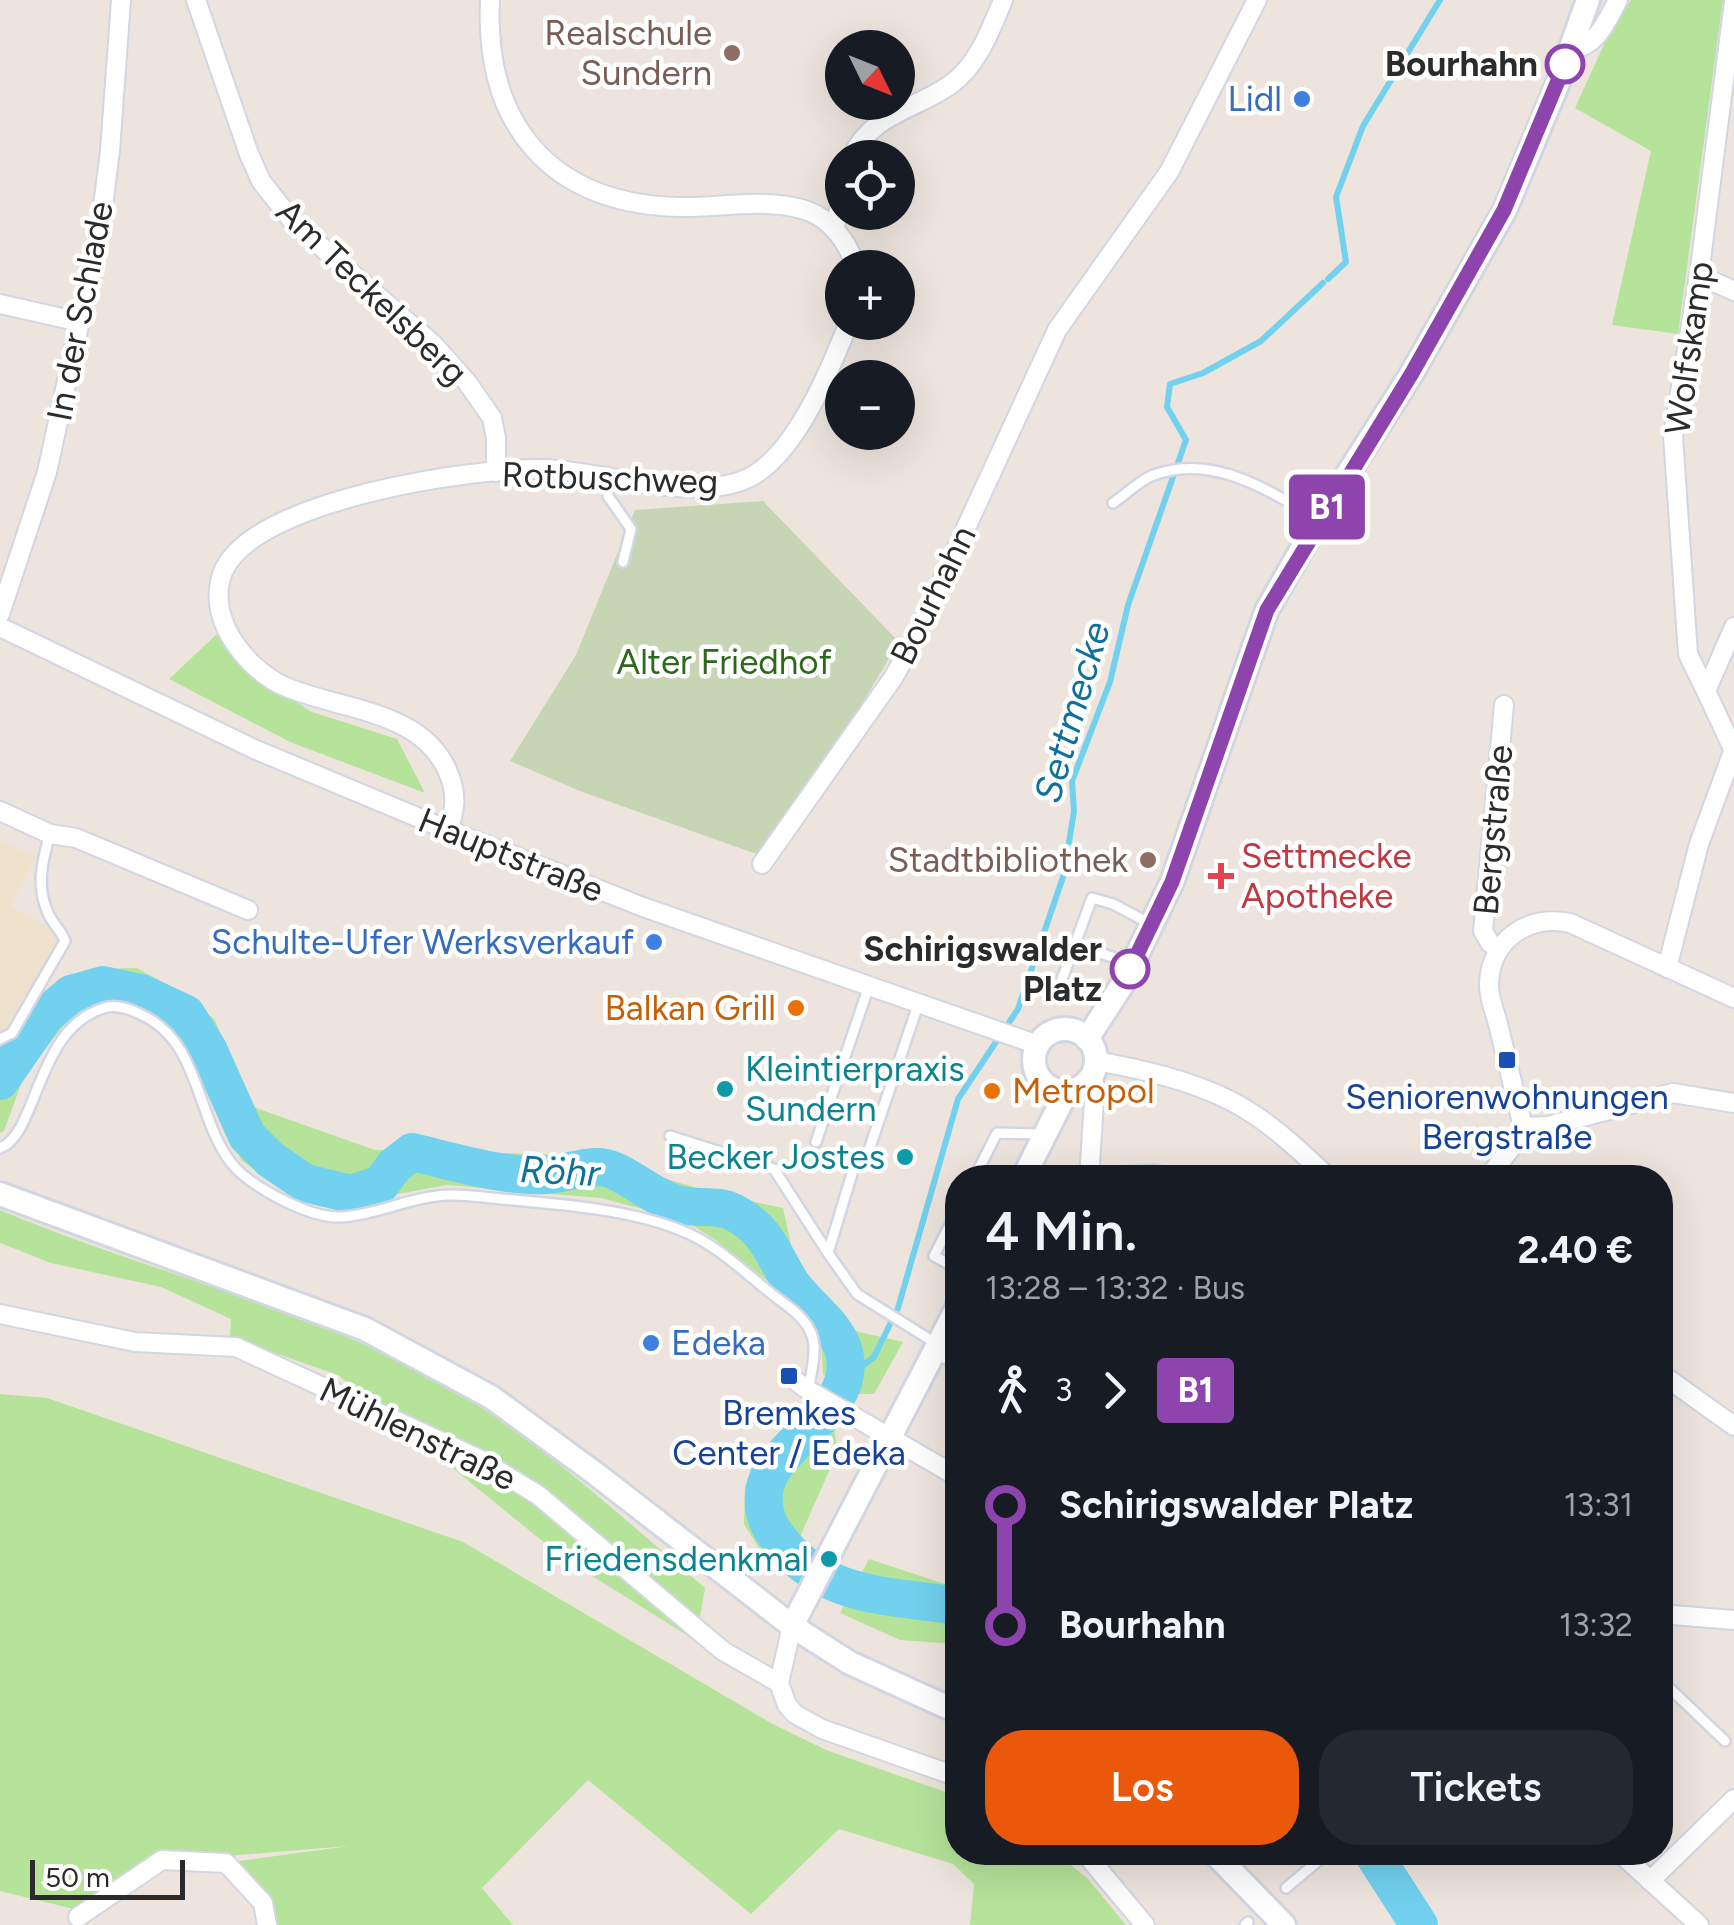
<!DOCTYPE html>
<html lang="de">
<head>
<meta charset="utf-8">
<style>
  body { margin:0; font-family:Figtree,sans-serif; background:#242831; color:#f1f3f6; height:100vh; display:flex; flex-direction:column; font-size:38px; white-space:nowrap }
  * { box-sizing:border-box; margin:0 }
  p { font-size:32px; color:#9ea1a6 }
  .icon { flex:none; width:55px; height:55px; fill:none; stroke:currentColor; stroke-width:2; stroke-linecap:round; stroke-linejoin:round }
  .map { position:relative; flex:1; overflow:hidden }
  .drawer { position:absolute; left:945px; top:1165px; width:728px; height:700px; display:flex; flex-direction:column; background:#171b24; border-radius:40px; box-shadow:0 10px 40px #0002 }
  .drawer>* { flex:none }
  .badge { padding:0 20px; border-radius:8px; font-size:35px; line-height:65px }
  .needle { width:65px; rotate:133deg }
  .buttons { position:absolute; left:825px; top:30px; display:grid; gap:20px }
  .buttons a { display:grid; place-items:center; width:90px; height:90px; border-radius:50%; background:#171b24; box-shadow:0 10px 40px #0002; font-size:50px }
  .scale { position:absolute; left:30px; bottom:25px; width:155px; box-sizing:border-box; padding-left:10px; border:5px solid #2b2b2b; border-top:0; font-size:28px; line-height:35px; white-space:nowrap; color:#2b2b2b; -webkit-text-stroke:8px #fff; paint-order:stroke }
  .map>.badge { position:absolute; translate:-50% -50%; box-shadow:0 0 0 5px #fff }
  .legs { display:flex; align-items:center; gap:15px; height:110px; padding:0 40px; font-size:32px }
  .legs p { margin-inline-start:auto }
  .summary { display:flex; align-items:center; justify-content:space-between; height:170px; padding:0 40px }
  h1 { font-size:55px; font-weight:600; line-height:75px }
  .button { display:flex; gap:20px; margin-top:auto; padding:20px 40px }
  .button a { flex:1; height:115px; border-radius:40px; background:#ea580c; color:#fff; font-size:40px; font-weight:600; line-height:115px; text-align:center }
  .button a+a { background:#242831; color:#f1f3f6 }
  ul { padding:0 40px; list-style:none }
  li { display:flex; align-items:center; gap:35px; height:120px; font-size:38px }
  li i { display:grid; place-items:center; width:15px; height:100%; margin:0 12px; background:currentColor }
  li i::after { content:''; width:25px; height:25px; margin:-12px; border:8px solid; border-radius:50%; background:#171b24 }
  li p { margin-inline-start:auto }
  li:first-child i { background:linear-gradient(#0000 50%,currentColor 0) }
  li:last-child i { background:linear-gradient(currentColor 50%,#0000 0) }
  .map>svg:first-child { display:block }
  .education { fill:#eee2cd }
  .green { fill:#b5e39a }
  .cemetery { fill:#c6d6b4 }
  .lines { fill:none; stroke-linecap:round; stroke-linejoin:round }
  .stream { stroke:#71d1ee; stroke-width:6 }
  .river { stroke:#71d1ee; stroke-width:38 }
  .lane-casing { stroke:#d2d6e3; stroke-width:14 }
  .street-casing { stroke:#d2d6e3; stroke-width:22 }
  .secondary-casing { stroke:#d2d6e3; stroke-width:28 }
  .lane { stroke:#fff; stroke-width:9 }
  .street { stroke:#fff; stroke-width:18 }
  .secondary { stroke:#fff; stroke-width:22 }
  .line-1-casing { stroke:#fff; stroke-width:22 }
  .line-1 { stroke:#8e44ad; stroke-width:15 }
  .education-dot { fill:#8d6e63; stroke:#fff; stroke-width:4 }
  .stop-1-dot { fill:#fff; stroke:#8e44ad; stroke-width:5 }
  .shop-dot { fill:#3f7fe0; stroke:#fff; stroke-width:4 }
  .health-dot { fill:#e0444e; stroke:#fff; stroke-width:4 }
  .food-dot { fill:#e8710a; stroke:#fff; stroke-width:4 }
  .transit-dot { fill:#1a4fb4; stroke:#fff; stroke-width:4 }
  .culture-dot { fill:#0f9aa8; stroke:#fff; stroke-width:4 }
  .labels { text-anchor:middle; stroke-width:9; stroke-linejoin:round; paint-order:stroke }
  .education-label { font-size:35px; fill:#785e54; stroke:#fff; text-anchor:end }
  .stop-label { font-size:35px; font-weight:bold; fill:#2b2b2b; stroke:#fff; text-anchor:end }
  .shop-label { font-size:35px; fill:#366cbe; stroke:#fff; text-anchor:end }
  .street-label { font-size:35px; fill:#2b2b2b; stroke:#fff }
  .park-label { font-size:35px; fill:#2d681b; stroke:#fff }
  .health-label { font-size:35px; fill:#be3a42; stroke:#fff; text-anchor:start }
  .food-label { font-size:35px; fill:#c56008; stroke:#fff; text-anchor:end }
  .culture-label { font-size:35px; fill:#0d838f; stroke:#fff; text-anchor:end }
  .transit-label { font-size:35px; fill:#164399; stroke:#fff }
  .water-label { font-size:38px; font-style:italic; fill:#0f709b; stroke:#fff }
</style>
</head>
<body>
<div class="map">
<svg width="1734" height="1925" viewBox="0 0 1734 1925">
  <rect width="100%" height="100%" fill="#ede5dd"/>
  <path class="education" d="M0 840 36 857 11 906 72 941 0 1065Z"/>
  <g class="green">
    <path d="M1631 0H1723L1678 334 1612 325 1651 151 1575 108 1605 42Z"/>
    <path d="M218 633 247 671 312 712 397 739 425 793 290 742 169 679Z"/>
    <path d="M137 968 187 996 215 1020 248 1105 375 1150 585 1155 721 1195 783 1208 799 1281 819 1304 846 1329 903 1342 874 1394H857L823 1374 821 1339 809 1313 714 1239 684 1220 601 1198 447 1185 338 1205 277 1186 241 1160 189 1041 160 1011 121 996 79 1006 24 1076 4 1131 0 1133V1091L56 990 94 969Z"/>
    <path d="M0 1210C129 1264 265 1298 392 1357 510 1412 606 1504 705 1588L696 1641 562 1557 338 1375 230 1337 231 1319 161 1287 51 1263 0 1243Z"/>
    <path d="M0 1394 47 1398 463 1542 771 1723 826 1750 957 1796 958 1852 1056 1853 1087 1878 1126 1925H970L974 1884 953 1864 839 1829 751 1914 588 1780 482 1888 513 1925H275L232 1862 349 1846 227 1856 166 1852 82 1911 0 1891Z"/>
    <path d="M804 1406 833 1423 838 1451 798 1541 782 1560 768 1563 744 1524 745 1486Z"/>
    <path d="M869 1559 957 1588V1644L900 1640 840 1613Z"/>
  </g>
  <path class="cemetery" d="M763 501 899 642 812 787 762 856 580 791 510 761 576 655 635 510Z"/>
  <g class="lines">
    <g class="stream">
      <path d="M1328 279 1346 262 1336 197 1363 126 1440 0"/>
      <path d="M844 1380 874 1357 898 1308 958 1099 1018 1009 1064 874 1074 811 1072 781 1110 682 1128 605 1186 440 1167 407 1170 384 1203 373 1261 341 1323 283"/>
    </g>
    <g class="river">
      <path d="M0 1081 45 1016 71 994 103 985 141 993 186 1014 208 1049 247 1136 270 1159 305 1183 351 1194 381 1184 394 1166 412 1152C455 1162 502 1177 546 1175 565 1174 588 1164 606 1168 628 1173 653 1199 681 1205 697 1209 718 1204 733 1212 770 1231 772 1255 793 1286 809 1308 836 1324 844 1352 857 1403 795 1433 772 1470 760 1490 761 1515 775 1534 821 1599 886 1595 958 1606"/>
      <path d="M1372 1852 1419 1925"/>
    </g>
    <defs>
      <g id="lane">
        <path d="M607 478 608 496 631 529 623 562"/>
        <path d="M1113 503C1125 495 1138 482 1151 476 1212 452 1266 490 1317 518"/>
        <path d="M1076 945 1130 963"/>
        <path d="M1055 998 1092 898 1113 904 1149 923"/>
        <path d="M919 1002 867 1156 854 1167 828 1253 857 1294 937 1344"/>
        <path d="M0 1039 12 1033 65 941C61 930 52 923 48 913 36 887 42 861 50 834"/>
        <path d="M670 1136 774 1169 828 1253"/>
        <path d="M816 1142 869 986"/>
        <path d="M0 1148C38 1134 36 1028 104 1008 115 1004 130 1009 140 1014 201 1041 195 1117 232 1164 251 1187 308 1217 338 1217 375 1216 412 1196 449 1195 467 1194 485 1198 502 1199 558 1204 628 1209 680 1230 715 1243 744 1272 773 1295 790 1308 812 1321 814 1345 815 1359 811 1376 808 1390"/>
        <path d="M974 1178 997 1133 1044 1134"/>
        <path d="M958 1209 934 1256 958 1269"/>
        <path d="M935 1355 958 1363"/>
        <path d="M1660 1679 1725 1741"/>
        <path d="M1286 1888 1324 1856"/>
        <path d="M1245 1925 1248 1922"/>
      </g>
      <g id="street">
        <path d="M196 0 249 154 261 181 294 223 434 345 467 382 492 418 496 438V472"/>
        <path d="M490 0C484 125 551 204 679 207 720 208 769 197 808 211 832 220 849 244 856 268"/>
        <path d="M1569 51C1598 45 1605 24 1618 0"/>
        <path d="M851 158C871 114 914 110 950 85 978 65 990 31 1003 0"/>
        <path d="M834 229 842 200"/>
        <path d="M1699 275 1734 291"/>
        <path d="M0 304 80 322"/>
        <path d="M0 614 47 472 100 229 110 151 121 0"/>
        <path d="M0 627 254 749 448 830 643 907 1038 1045"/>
        <path d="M1734 627 1706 691 1734 751"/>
        <path d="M1706 691 1688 654 1673 436 1699 275 1734 2"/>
        <path d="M0 811 50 834 76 838 248 910"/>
        <path d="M448 830C456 809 457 793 448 772 422 710 340 710 286 687 262 677 239 654 227 630 218 611 215 592 223 572 252 500 474 467 545 469 603 471 702 506 754 475 798 448 830 370 849 322"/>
        <path d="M762 864 893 678 913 643 1057 330 1169 172 1257 0"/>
        <path d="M1499 949 1490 943 1483 931 1504 705"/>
        <path d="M1667 968 1699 844 1734 749"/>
        <path d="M1096 1061C1140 1069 1190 1080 1231 1101 1268 1120 1298 1149 1329 1178"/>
        <path d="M1523 1127 1548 1126 1673 1093 1734 1103"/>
        <path d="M1107 1177 1153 1174 1173 1178"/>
        <path d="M1089 1178 1095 1087 1092 1074"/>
        <path d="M1488 1178 1517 1140 1523 1127C1515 1094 1507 1061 1499 1028 1496 1014 1488 997 1489 983 1491 939 1529 914 1570 923L1734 998"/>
        <path d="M0 1314 135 1342 236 1347 479 1459 538 1495 723 1651 779 1683"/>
        <path d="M1660 1373 1734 1426"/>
        <path d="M789 1376 808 1390 958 1477"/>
        <path d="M1660 1614 1734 1620"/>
        <path d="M792 1626 779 1683 787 1705 795 1714 822 1729 958 1777"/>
        <path d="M1084 1852 1145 1925"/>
        <path d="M1619 1852 1699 1925"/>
        <path d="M1650 1881 1734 1799"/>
        <path d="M78 1917 162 1860 226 1863 263 1903 267 1925"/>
      </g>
      <g id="secondary">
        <circle cx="1065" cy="1060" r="31"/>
        <path d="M1087 1039 1124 982 1172 882 1267 610 1319 519 1412 373 1505 210 1558 83 1588 0"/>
        <path d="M1023 1178 1067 1091"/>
        <path d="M0 1194 365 1329 491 1397 596 1474 792 1626 850 1663 958 1712"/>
        <path d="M792 1626 958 1306"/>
        <path d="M1213 1852 1284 1925"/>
      </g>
    </defs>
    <use href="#lane" class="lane-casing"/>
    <use href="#street" class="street-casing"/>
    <use href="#secondary" class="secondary-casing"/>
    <use href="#lane" class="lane"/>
    <use href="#street" class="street"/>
    <use href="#secondary" class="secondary"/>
  </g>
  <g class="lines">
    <defs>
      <path id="line-1" d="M1130 969 1172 882 1267 610 1412 373 1504 210 1565 64"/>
    </defs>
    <use href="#line-1" class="line-1-casing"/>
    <use href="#line-1" class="line-1"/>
  </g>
  <g class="education-dot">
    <circle cx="732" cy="53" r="10"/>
    <circle cx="1148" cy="860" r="10"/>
  </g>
  <g class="stop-1-dot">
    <circle cx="1565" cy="64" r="18"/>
    <circle cx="1130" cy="969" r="18"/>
  </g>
  <g class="shop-dot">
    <circle cx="1302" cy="99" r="10"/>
    <circle cx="654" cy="942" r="10"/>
    <circle cx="651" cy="1343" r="10"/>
  </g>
  <path class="health-dot" d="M1216 861h10v10h10v10h-10v10h-10v-10h-10v-10h10z"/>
  <g class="food-dot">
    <circle cx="796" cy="1008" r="10"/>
    <circle cx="992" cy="1091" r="10"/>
  </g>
  <g class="transit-dot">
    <rect x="1497" y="1050" width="20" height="20" rx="5"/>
    <rect x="779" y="1366" width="20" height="20" rx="5"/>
  </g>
  <g class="culture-dot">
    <circle cx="725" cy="1089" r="10"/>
    <circle cx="905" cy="1157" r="10"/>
    <circle cx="829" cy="1559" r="10"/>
  </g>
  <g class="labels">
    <g class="education-label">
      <text x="712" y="45">Realschule<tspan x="712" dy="40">Sundern</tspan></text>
      <text x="1128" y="872">Stadtbibliothek</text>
    </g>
    <g class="stop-label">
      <text x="1538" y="76">Bourhahn</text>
      <text x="1102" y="961">Schirigswalder<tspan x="1102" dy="40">Platz</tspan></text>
    </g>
    <g class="shop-label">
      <text x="1282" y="111">Lidl</text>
      <text x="634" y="954">Schulte-Ufer Werksverkauf</text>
      <text x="671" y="1355" text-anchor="start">Edeka</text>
    </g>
    <g class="street-label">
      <text transform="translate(372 292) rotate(44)" y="12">Am Teckelsberg</text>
      <text transform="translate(80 311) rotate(-79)" y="12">In der Schlade</text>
      <text transform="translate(1689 348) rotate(-82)" y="12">Wolfskamp</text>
      <text transform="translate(610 478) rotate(2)" y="12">Rotbuschweg</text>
      <text transform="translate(933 595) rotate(-64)" y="12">Bourhahn</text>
      <text transform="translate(1493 830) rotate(-85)" y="12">Bergstraße</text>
      <text transform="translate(511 855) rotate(22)" y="12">Hauptstraße</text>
      <text transform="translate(418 1434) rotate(26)" y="12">Mühlenstraße</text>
    </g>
    <g class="park-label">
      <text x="724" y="674">Alter Friedhof</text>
    </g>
    <g class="health-label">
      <text x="1241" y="868">Settmecke<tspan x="1241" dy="40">Apotheke</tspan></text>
    </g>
    <g class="food-label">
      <text x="776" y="1020">Balkan Grill</text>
      <text x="1012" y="1103" text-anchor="start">Metropol</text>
    </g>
    <g class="culture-label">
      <text x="745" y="1081" text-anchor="start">Kleintierpraxis<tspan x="745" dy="40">Sundern</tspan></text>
      <text x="885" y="1169">Becker Jostes</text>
      <text x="809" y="1571">Friedensdenkmal</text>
    </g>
    <g class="transit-label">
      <text x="1507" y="1109">Seniorenwohnungen<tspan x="1507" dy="40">Bergstraße</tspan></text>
      <text x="789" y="1425">Bremkes<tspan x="789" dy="40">Center / Edeka</tspan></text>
    </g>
    <g class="water-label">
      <text transform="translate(1072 712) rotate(-74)" y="13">Settmecke</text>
      <text transform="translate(560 1171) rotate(3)" y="13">Röhr</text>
    </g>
  </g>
</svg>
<div class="buttons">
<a><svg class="needle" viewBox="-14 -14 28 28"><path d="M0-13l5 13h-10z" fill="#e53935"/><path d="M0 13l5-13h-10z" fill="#9ea1a6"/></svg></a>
<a><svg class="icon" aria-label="locate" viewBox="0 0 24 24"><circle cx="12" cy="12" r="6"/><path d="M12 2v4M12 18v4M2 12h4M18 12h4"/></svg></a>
<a>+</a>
<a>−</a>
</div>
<div class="scale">50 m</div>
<b class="badge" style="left:1327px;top:507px;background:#8e44ad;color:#fff">B1</b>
<section class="drawer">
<div class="summary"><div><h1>4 Min.</h1><p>13:28 – 13:32 · Bus</p></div><b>2.40 €</b></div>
<div class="legs"><svg class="icon" aria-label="walk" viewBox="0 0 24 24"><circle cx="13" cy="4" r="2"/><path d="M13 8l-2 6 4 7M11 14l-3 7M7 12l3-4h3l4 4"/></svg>3<svg class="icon" aria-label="forward" viewBox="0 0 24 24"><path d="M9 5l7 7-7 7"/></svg><b class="badge" style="background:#8e44ad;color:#fff">B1</b></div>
<ul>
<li><i style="color:#8e44ad"></i><b>Schirigswalder Platz</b><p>13:31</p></li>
<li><i style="color:#8e44ad"></i><b>Bourhahn</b><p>13:32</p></li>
</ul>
<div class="button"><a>Los</a><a>Tickets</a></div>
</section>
</div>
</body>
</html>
